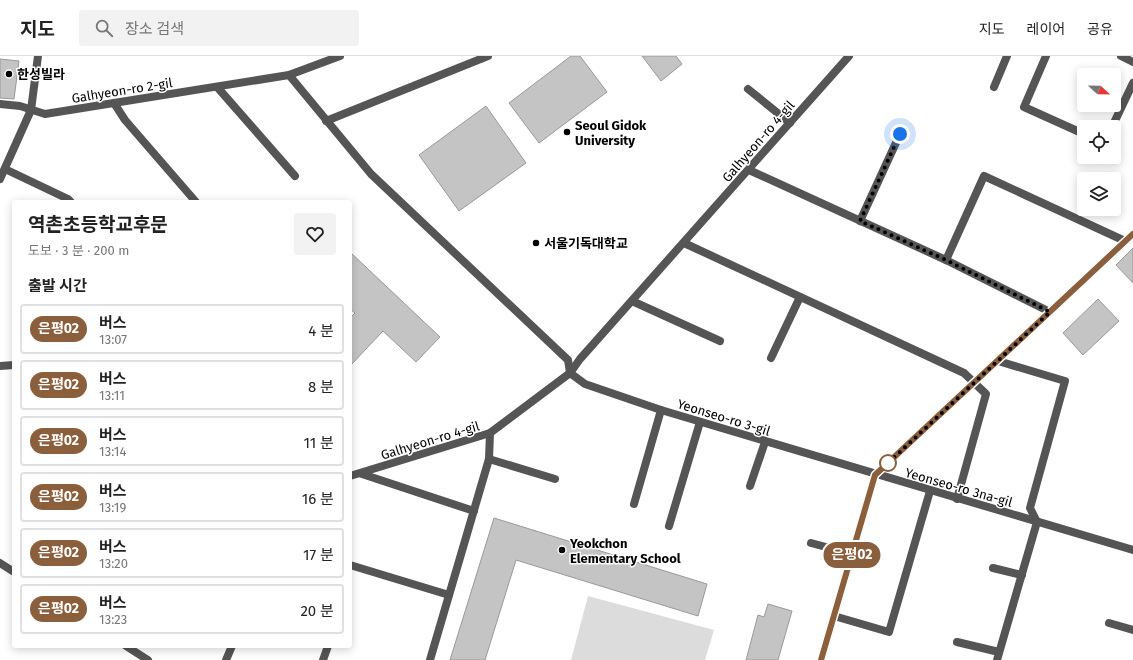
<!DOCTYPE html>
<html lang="ko">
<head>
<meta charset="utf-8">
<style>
  body { margin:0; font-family:"Fira Sans","Noto Sans KR",sans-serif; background:#f2f2f2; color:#222; height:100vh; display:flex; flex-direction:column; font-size:15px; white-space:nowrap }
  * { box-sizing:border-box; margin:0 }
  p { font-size:13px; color:#767676 }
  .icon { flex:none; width:22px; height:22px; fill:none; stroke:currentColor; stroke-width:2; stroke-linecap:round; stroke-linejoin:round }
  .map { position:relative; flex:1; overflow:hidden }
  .panel { position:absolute; left:12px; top:144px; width:340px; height:448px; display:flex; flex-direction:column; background:#fff; border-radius:4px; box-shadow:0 2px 10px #0003 }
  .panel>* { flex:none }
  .badge { padding:0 8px; border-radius:13px; font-size:14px; line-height:26px }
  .needle { width:26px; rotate:112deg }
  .tools { position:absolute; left:1077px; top:12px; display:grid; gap:8px }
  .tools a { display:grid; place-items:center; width:44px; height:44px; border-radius:4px; background:#fff; box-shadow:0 2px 10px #0003; font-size:20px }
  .you { position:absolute; width:20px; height:20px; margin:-10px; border:3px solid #fff; border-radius:50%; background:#1a73e8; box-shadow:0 0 0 6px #1a73e833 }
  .map>.badge { position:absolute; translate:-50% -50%; box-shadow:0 0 0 2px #fff }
  h2 { padding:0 16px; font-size:15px; line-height:36px }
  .round { display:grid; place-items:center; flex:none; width:42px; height:42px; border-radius:4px; background:#f2f2f2 }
  .overview { display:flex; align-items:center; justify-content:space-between; height:68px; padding:0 16px }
  h1 { font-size:19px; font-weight:700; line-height:30px }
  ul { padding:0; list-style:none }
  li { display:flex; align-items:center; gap:12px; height:50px; margin:0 8px 6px; padding:0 8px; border:2px solid #e0e0e0; border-radius:4px }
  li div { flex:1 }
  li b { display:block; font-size:15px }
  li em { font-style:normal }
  li .badge { min-width:44px; font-weight:700; text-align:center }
  header { display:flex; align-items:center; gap:24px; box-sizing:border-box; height:56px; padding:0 20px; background:#fff; border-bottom:1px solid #e0e0e0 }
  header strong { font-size:19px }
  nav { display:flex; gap:22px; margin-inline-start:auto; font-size:14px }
  .search { width:280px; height:36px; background:#f2f2f2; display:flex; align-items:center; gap:10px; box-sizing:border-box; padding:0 14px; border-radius:4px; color:#767676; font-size:15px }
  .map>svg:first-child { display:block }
  .green { fill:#dcdcdc }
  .building { fill:#c4c4c4; stroke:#999 }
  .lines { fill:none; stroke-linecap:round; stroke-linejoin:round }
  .lane { stroke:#555; stroke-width:8 }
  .street { stroke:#555; stroke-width:8 }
  .line-casing { stroke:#fff; stroke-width:9 }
  .line { stroke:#8b5e3c; stroke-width:6 }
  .walk { stroke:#000; stroke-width:4; stroke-dasharray:0 7.2 }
  .poi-dot { fill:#000; stroke:#fff; stroke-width:1.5 }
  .stop-dot { fill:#fff; stroke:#8b5e3c; stroke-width:2 }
  .labels { text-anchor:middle; stroke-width:3; stroke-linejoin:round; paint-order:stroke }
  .poi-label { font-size:13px; font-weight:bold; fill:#000; stroke:#fff; text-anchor:start }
  .street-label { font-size:13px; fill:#000; stroke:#fff }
</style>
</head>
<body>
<header>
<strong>지도</strong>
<div class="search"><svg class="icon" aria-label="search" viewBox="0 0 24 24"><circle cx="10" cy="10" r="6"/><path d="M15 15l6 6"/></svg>장소 검색</div>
<nav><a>지도</a><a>레이어</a><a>공유</a></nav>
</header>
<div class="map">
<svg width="1133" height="604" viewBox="0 0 1133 604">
  <rect width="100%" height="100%" fill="#fff"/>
  <path class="green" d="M588 540 714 574 705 604H571Z"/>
  <g class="building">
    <path d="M571 0H580L607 36 539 87 509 47Z"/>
    <path d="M642 0H676L682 8 661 25Z"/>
    <path d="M0 3 19 5 14 43 0 42Z"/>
    <path d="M486 50 526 107 459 155 419 99Z"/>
    <path d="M1133 192V227L1116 209Z"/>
    <path d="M350 196 440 281 416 306 383 275 350 310V262L355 257 350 253Z"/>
    <path d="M1098 243 1119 265 1083 299 1063 277Z"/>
    <path d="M494 462 707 528 698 560 516 504 485 604H450Z"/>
    <path d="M768 548 792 555 778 604H746L758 559 764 561Z"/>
  </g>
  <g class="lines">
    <g class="lane">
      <path d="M1046 0 1024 51 1084 78"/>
      <path d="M994 31 1007 0"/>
      <path d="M218 32 295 120"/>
      <path d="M748 33 790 67"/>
      <path d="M1112 71 1133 27"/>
      <path d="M860 165 900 78"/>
      <path d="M632 245 720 285"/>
      <path d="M771 302 800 241"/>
      <path d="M489 403 555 423"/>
      <path d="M750 430 765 386"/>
      <path d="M634 448 661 354"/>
      <path d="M669 470 700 366"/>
      <path d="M811 487 852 498"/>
      <path d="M993 512 1022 519"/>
      <path d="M1109 567 1133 574"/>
      <path d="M957 586 999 596"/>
      <path d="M226 604 232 590"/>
      <path d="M323 604 328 590"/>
    </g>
    <g class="street">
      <path d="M1121 0 1133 6"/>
      <path d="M289 19 371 118 568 304 570 317"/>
      <path d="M114 47 125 64 196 146"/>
      <path d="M0 48 20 50 45 58 289 19 340 0"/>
      <path d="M326 65 488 0"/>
      <path d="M5 113 68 143 71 146"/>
      <path d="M749 114 946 204 1050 256"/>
      <path d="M0 123 31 54 38 0"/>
      <path d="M684 187 964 317 986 338 957 443"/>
      <path d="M946 204 984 120 1125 185"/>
      <path d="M0 310 14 309"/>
      <path d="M570 317 585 328 661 354 1133 494"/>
      <path d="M362 418 474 455"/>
      <path d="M350 420 490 377 570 317 580 303 849 0"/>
      <path d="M0 507 14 516"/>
      <path d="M350 509 449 539"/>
      <path d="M834 560 889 576 930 435"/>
      <path d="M126 590 148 604"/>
      <path d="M430 604 489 403 490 377"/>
      <path d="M821 604 875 419 1133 178"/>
      <path d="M997 604 1037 466 1030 452 1065 325 998 305"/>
    </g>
  </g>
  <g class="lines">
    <defs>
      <path id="line" d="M821 604 875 419 1133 178"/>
    </defs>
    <use href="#line" class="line-casing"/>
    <use href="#line" class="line"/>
    <path class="walk" d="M888 407 886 409 1050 256 946 204 860 165 900 78"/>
  </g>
  <g class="poi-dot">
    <circle cx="9" cy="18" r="4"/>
    <circle cx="567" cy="76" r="4"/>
    <circle cx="536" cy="187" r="4"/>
    <circle cx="562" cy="494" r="4"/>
  </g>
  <circle class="stop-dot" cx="888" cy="407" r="8"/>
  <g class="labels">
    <g class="poi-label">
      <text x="17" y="23">한성빌라</text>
      <text x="575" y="74">Seoul Gidok<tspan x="575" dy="15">University</tspan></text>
      <text x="544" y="192">서울기독대학교</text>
      <text x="570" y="492">Yeokchon<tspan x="570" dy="15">Elementary School</tspan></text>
    </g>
    <g class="street-label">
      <text transform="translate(122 34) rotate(-9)" y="5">Galhyeon-ro 2-gil</text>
      <text transform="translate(758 85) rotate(-49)" y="5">Galhyeon-ro 4-gil</text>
      <text transform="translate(724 361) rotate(17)" y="5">Yeonseo-ro 3-gil</text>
      <text transform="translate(430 384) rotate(-17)" y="5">Galhyeon-ro 4-gil</text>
      <text transform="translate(959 431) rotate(16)" y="5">Yeonseo-ro 3na-gil</text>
    </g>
  </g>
</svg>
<div class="tools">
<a><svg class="needle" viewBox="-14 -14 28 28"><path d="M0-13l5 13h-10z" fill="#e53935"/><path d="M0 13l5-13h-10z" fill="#767676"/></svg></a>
<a><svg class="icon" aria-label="locate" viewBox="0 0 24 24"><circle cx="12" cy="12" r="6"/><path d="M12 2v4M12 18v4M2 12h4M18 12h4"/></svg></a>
<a><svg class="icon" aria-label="layers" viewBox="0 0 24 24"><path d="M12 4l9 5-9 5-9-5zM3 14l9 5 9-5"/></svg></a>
</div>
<div class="you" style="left:900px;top:78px"></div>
<b class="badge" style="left:852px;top:499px;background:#8b5e3c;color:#fff">은평02</b>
<section class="panel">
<div class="overview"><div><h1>역촌초등학교후문</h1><p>도보 · 3 분 · 200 m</p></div><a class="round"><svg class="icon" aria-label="heart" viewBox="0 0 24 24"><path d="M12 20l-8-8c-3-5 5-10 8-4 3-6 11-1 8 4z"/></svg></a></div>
<h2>출발 시간</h2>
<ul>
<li><span class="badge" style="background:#8b5e3c;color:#fff">은평02</span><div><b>버스</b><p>13:07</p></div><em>4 분</em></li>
<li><span class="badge" style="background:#8b5e3c;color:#fff">은평02</span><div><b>버스</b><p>13:11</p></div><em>8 분</em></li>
<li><span class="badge" style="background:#8b5e3c;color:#fff">은평02</span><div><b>버스</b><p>13:14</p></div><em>11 분</em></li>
<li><span class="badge" style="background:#8b5e3c;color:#fff">은평02</span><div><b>버스</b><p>13:19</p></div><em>16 분</em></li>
<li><span class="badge" style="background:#8b5e3c;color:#fff">은평02</span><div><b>버스</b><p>13:20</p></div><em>17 분</em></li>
<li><span class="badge" style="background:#8b5e3c;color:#fff">은평02</span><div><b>버스</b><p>13:23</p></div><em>20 분</em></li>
</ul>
</section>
</div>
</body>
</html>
